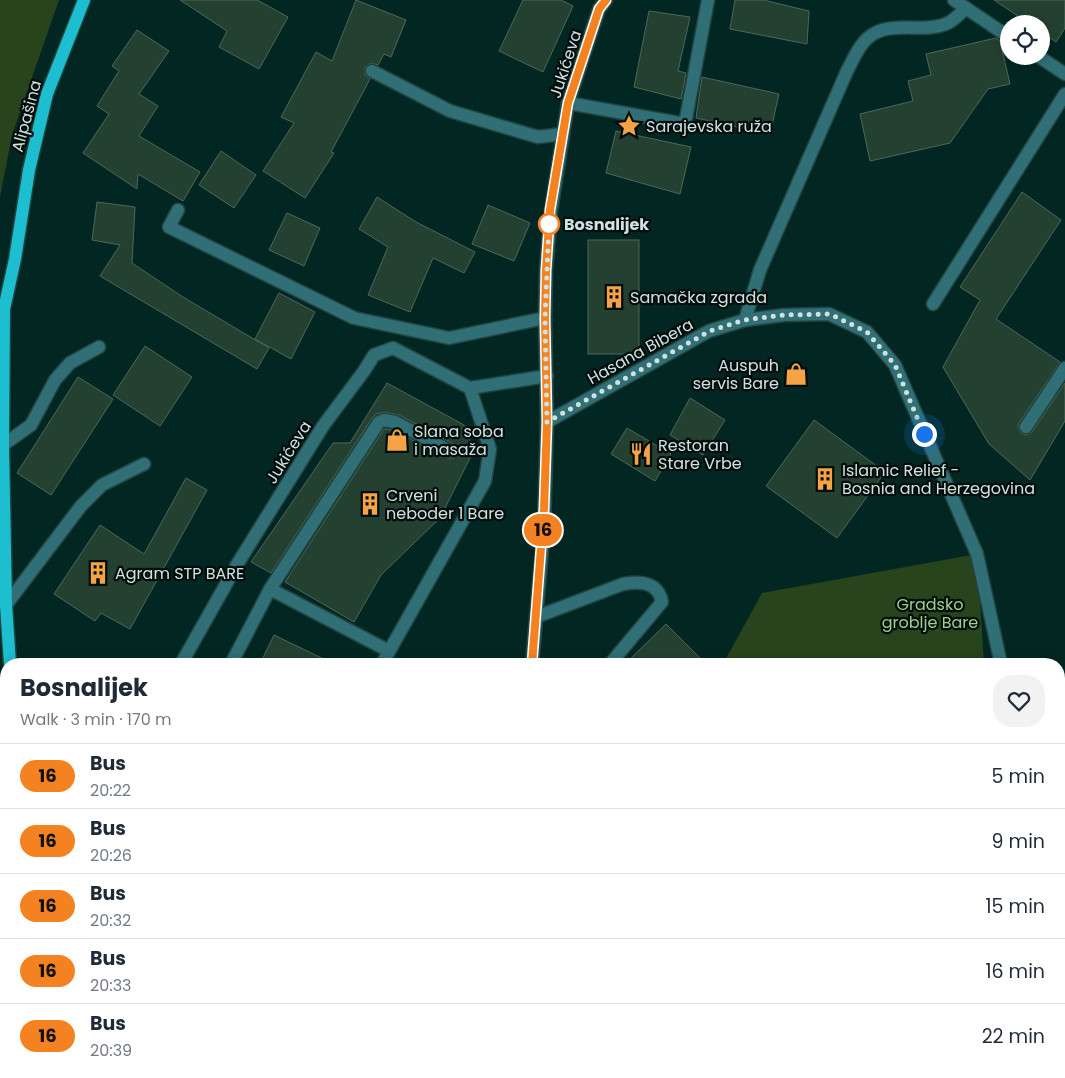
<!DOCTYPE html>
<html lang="en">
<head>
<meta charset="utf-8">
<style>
  body { margin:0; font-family:Poppins,sans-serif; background:#f2f2f3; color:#1f2937; height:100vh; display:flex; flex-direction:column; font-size:19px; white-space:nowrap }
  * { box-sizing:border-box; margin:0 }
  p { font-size:16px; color:#747a83 }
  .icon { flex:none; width:28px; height:28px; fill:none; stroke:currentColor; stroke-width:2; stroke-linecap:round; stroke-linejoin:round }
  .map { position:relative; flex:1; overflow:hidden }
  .sheet { position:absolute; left:0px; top:658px; width:1065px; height:421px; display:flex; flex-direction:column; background:#fff; border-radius:20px 20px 0 0; box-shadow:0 2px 12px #0003 }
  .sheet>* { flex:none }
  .badge { padding:0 10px; border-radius:16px; font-size:18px; line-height:32px }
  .fabs { position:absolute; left:1000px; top:15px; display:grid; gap:10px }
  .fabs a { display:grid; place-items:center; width:50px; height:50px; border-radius:50%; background:#fff; box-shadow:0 2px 12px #0003; font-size:25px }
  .you { position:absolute; width:25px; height:25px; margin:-12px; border:4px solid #fff; border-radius:50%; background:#1a73e8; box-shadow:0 0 0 8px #1a73e833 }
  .map>.badge { position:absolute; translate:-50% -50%; box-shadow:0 0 0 2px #fff }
  .round { display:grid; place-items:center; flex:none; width:52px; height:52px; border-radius:20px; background:#f2f2f3 }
  .head { display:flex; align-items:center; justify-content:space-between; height:85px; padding:0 20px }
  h1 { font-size:24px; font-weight:700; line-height:38px }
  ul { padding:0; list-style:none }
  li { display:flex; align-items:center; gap:15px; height:65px; padding:0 20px; border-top:1px solid #e0e1e3 }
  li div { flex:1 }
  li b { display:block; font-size:19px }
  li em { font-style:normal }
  li .badge { min-width:55px; font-weight:700; text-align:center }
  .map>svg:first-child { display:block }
  .green { fill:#28441c }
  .building { fill:#244031; stroke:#4c6859 }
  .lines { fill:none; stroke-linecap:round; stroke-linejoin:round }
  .minor-casing { stroke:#234541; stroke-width:15 }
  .major-casing { stroke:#234541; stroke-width:15 }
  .minor { stroke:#316f77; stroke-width:12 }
  .major { stroke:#1cbed0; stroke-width:12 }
  .line-casing { stroke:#fff; stroke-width:11 }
  .line { stroke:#f58220; stroke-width:8 }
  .walk { stroke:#cfe2df; stroke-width:5; stroke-dasharray:0 9 }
  .stop-dot { fill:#fff; stroke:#f58220; stroke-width:2.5 }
  .labels { text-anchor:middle; stroke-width:4.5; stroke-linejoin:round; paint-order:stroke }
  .street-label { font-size:16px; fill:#cfe2df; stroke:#020d0b }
  .poi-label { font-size:16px; fill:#cfe2df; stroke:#020d0b; text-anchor:start }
  .stop-label { font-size:16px; font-weight:bold; fill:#cfe2df; stroke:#020d0b; text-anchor:start }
  .park-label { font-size:16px; fill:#9dd187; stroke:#020d0b }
</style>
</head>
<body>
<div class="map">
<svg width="1065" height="1078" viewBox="0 0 1065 1078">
  <rect width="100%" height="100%" fill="#022723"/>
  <g class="green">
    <path d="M0 0H59L12 135 0 197Z"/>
    <path d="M977 554 984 664H723L762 593Z"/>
    <path d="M1059 932 1065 944V1078H482L485 1072H1059Z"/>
  </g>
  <g class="building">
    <path d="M180 0H257L288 17 259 69 219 47 227 31Z"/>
    <path d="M356 0 406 20 391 57 384 54 378 65 371 63 365 67V75L370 79 331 152 334 153 305 198 263 171 294 123 281 117 316 52 332 61Z"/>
    <path d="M523 0H561L573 6 543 72 499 51Z"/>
    <path d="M735 0H763L809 11 807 44 730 29Z"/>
    <path d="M994 0H1065V28L1056 42 1041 32V24H1030Z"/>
    <path d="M649 11 690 17 678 71 686 73 681 99 634 87Z"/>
    <path d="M137 30 169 51 139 94 158 106 139 136 200 172 183 201 138 174 137 189 83 153 109 114 97 106 119 71 112 66Z"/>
    <path d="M996 38 1000 41 1010 84 988 89 950 143 870 161 860 114 913 101 908 81 931 75 926 54Z"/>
    <path d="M702 77 779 94 770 134 696 118Z"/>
    <path d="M616 131 691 147 680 194 606 173Z"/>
    <path d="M221 151 256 175 234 208 199 185Z"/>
    <path d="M1022 192 1061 220 996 319 1060 362 1019 423 1018 427 1021 433 1026 435 1032 432 1065 383V421L1030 480 989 444 943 367 980 300 960 287Z"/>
    <path d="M377 197 416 222 475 252 464 273 433 258 410 312 368 295 388 247 359 229Z"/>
    <path d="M97 202 135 207 132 263 183 297 269 348 257 369 100 276 120 245 92 240Z"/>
    <path d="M488 205 530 223 514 261 472 244Z"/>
    <path d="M287 213 320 228 304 266 269 250Z"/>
    <rect x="588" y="240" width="51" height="114"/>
    <path d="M279 293 315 312 291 359 255 339Z"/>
    <path d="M145 346 192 377 160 426 113 395Z"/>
    <path d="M78 377 113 399 51 495 17 473Z"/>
    <path d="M387 383 464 425 474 450 440 518 381 575 354 622 285 582 384 429 392 430 450 459 454 458 457 454V447L454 444 399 415 385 412 376 414 372 418 271 573 251 562 333 443H350Z"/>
    <path d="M690 398 725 420 703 455 670 435Z"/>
    <path d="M814 420 885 472 837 538 766 486Z"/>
    <path d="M627 428 671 454 655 481 611 454Z"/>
    <path d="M186 478 207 490 130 629 101 613 95 621 54 594 100 525 144 554Z"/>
    <path d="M666 624 706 664H625Z"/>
    <path d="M274 635 334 664H260Z"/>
  </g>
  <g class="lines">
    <defs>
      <g id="minor">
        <path d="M954 0 1009 37"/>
        <path d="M1038 56 1065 74"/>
        <path d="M372 71 450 111 538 137 562 134"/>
        <path d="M568 103 685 124 708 0"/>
        <path d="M178 210 169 227 354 318 449 338 545 318"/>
        <path d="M933 304 1065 94"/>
        <path d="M745 320 760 270 847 71C854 58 861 40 875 33 895 22 927 33 948 23 954 20 961 13 966 8"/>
        <path d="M547 422 709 331 745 320 784 315 829 314 867 332 895 365 977 554 1001 664"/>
        <path d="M1026 427 1065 368"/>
        <path d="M3 445 31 425 55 380 70 363 99 347"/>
        <path d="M270 589 379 422 384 420 395 422 450 451"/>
        <path d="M6 605 81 506 102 485 144 464"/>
        <path d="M536 617 623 584C641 581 658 582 662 602L610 664"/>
        <path d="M181 664 238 563 323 426 364 371 374 355 393 348 470 388 547 376"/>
        <path d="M231 664 270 589 389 651"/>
        <path d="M382 664 485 481 490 449 470 388"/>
        <path d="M532 664 544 527 547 422 545 318 546 270 551 211 568 103 599 9 606 0"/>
        <path d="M1059 893 1065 911"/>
        <path d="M0 1040 6 1039"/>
        <path d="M334 1078 336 1072"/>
      </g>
      <g id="major">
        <path d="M10 664 6 605 3 445 4 309 15 259 29 170 47 94 84 0"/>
        <path d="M28 1072V1078"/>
      </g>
    </defs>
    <use href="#minor" class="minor-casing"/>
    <use href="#major" class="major-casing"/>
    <use href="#minor" class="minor"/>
    <use href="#major" class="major"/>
  </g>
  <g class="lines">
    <defs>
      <path id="line" d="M532 664 544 509 547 422 545 318 546 270 550 210 568 103 599 9 606 0"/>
    </defs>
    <use href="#line" class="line-casing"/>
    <use href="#line" class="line"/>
    <path class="walk" d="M549 224 545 318 547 422 710 331 744 320 784 315 830 314 867 332 895 365 924 434"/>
  </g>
  <defs>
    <symbol id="sight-bare" viewBox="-9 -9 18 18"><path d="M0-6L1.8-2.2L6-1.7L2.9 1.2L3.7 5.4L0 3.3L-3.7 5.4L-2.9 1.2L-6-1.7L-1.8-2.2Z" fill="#f5a345" stroke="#020d0b" stroke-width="2.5" paint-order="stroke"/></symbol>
    <symbol id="building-bare" viewBox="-9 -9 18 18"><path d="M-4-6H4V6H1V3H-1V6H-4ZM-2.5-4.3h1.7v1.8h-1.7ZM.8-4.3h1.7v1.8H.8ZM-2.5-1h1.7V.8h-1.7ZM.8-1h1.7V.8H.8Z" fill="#f5a345" stroke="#020d0b" stroke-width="2.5" paint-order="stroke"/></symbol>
    <symbol id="shop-bare" viewBox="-9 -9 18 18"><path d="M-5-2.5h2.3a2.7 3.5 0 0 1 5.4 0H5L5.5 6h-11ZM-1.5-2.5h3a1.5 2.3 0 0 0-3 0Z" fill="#f5a345" stroke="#020d0b" stroke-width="2.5" paint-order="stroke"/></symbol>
    <symbol id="restaurant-bare" viewBox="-9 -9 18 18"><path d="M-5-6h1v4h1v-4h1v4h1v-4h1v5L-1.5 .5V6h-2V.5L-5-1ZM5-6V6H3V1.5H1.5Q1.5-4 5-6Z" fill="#f5a345" stroke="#020d0b" stroke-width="2.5" paint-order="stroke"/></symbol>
  </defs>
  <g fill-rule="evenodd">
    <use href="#sight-bare" x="613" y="110" width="32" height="32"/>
    <use href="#building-bare" x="598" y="281" width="32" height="32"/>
    <use href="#shop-bare" x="780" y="358" width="32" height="32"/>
    <use href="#shop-bare" x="381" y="424" width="32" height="32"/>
    <use href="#restaurant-bare" x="625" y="438" width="32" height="32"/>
    <use href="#building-bare" x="809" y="463" width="32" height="32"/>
    <use href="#building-bare" x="354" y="488" width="32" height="32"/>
    <use href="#building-bare" x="82" y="557" width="32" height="32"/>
  </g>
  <circle class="stop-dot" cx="549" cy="224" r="10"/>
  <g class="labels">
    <g class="street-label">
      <text transform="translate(565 64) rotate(-72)" y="6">Jukićeva</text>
      <text transform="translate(26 116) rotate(-75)" y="6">Alipašina</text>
      <text transform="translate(640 351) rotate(-29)" y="6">Hasana Bibera</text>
      <text transform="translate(288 452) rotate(-58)" y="6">Jukićeva</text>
    </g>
    <g class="poi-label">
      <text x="646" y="132">Sarajevska ruža</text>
      <text x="630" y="303">Samačka zgrada</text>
      <text x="779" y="371" text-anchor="end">Auspuh<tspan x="779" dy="18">servis Bare</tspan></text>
      <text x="414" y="437">Slana soba<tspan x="414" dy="18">i masaža</tspan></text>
      <text x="658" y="451">Restoran<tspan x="658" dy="18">Stare Vrbe</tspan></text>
      <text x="842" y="476">Islamic Relief -<tspan x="842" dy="18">Bosnia and Herzegovina</tspan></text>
      <text x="386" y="501">Crveni<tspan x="386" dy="18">neboder 1 Bare</tspan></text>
      <text x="115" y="579">Agram STP BARE</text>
    </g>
    <g class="stop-label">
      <text x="564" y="230">Bosnalijek</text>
    </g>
    <g class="park-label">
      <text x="930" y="610">Gradsko<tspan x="930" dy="18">groblje Bare</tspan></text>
    </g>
  </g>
</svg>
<div class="fabs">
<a><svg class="icon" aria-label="locate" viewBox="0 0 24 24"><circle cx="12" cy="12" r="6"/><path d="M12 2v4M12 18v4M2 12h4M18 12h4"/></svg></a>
</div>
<div class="you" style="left:924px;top:434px"></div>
<b class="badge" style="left:543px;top:530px;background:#f58220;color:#111">16</b>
<section class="sheet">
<div class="head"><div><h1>Bosnalijek</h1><p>Walk · 3 min · 170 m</p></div><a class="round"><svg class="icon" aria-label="heart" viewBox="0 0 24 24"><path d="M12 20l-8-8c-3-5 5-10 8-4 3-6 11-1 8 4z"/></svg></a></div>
<ul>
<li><span class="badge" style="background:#f58220;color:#111">16</span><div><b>Bus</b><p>20:22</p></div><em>5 min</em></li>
<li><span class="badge" style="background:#f58220;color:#111">16</span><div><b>Bus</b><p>20:26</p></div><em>9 min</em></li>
<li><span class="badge" style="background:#f58220;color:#111">16</span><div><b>Bus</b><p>20:32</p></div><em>15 min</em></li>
<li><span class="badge" style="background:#f58220;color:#111">16</span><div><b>Bus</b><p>20:33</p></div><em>16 min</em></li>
<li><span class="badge" style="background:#f58220;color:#111">16</span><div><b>Bus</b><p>20:39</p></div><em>22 min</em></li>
</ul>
</section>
</div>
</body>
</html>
